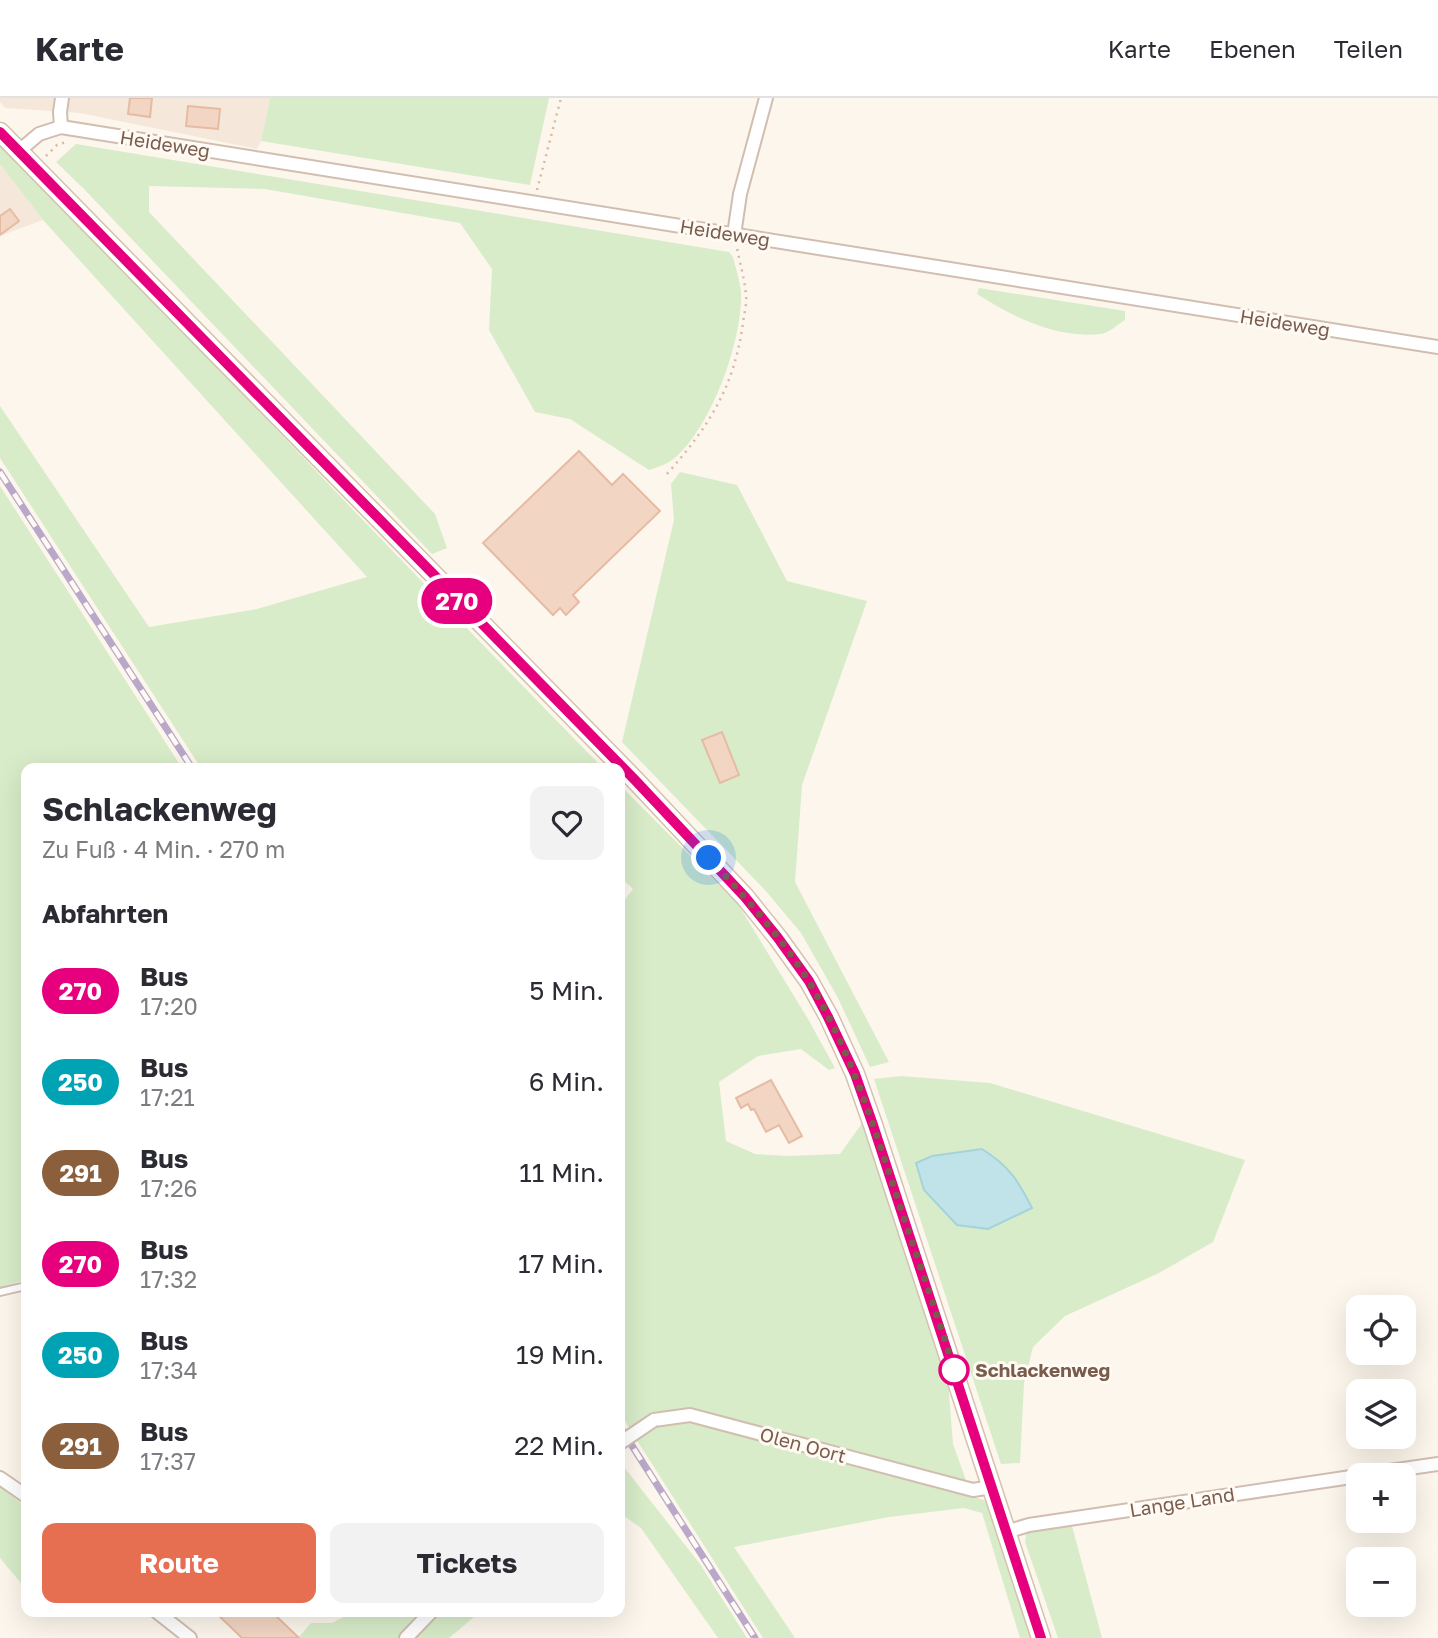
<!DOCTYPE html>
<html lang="de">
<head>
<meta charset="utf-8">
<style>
  body { margin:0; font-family:"Golos Text",sans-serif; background:#f2f2f3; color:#2b2b33; height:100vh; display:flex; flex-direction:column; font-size:26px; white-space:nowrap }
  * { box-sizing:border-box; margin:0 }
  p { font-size:23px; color:#7c7c81 }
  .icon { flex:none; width:38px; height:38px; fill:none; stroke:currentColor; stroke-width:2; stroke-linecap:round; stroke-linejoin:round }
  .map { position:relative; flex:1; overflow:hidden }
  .sheet { position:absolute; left:21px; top:665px; width:604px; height:854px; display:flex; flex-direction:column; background:#fff; border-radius:14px; box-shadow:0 7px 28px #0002 }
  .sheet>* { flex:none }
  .badge { padding:0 14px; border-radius:23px; font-size:24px; line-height:46px }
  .tools { position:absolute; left:1346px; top:1197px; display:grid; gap:14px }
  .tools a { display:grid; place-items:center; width:70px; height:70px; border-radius:14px; background:#fff; box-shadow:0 7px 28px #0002; font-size:35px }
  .you { position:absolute; width:35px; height:35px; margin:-18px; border:5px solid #fff; border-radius:50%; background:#1a73e8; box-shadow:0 0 0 10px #1a73e833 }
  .map>.badge { position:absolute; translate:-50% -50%; box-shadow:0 0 0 4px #fff }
  h2 { padding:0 21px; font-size:26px; line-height:63px }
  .round { display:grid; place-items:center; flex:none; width:74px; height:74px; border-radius:14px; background:#f2f2f3 }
  .head { display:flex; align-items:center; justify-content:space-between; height:119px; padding:0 21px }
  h1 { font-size:33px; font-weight:700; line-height:52px }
  .action { display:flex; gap:14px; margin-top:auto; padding:14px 21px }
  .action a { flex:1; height:80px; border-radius:14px; background:#e76f51; color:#fff; font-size:28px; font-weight:700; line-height:80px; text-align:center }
  .action a+a { background:#f2f2f3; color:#2b2b33 }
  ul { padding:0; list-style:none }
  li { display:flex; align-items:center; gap:21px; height:91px; padding:0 21px }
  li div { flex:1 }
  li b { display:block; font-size:26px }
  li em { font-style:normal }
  li .badge { min-width:77px; font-weight:700; text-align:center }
  header { display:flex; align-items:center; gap:42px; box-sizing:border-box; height:98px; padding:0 35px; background:#fff; border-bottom:2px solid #e1e1e2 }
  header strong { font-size:33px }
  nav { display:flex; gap:38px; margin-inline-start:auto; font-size:24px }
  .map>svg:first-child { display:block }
  .residential { fill:#f5e8da }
  .green { fill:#d8ecc9 }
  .water { fill:#bfe3e8; stroke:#a5d3da; stroke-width:2 }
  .building { fill:#f3d5c3; stroke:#e6bba3; stroke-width:2 }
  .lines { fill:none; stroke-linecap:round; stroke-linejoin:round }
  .service-casing { stroke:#d1beb0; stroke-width:10 }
  .minor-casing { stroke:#d1beb0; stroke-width:16 }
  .secondary-casing { stroke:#d6c0b0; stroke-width:21 }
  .path { stroke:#d9b8a5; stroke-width:2.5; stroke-dasharray:2 5; stroke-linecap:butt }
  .service { stroke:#fff; stroke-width:6 }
  .minor { stroke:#fff; stroke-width:12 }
  .secondary { stroke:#fff; stroke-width:18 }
  .rail-casing { stroke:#b9a8c9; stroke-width:7 }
  .rail { stroke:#fffaf3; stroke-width:4.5; stroke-dasharray:13; stroke-linecap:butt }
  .minor-bridge-casing { stroke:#d1beb0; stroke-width:16; stroke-linecap:butt }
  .minor-bridge { stroke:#fff; stroke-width:12 }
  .line-casing { stroke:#fff; stroke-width:16 }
  .line { stroke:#e6007e; stroke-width:10 }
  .walk { stroke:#7a5c4d; stroke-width:7; stroke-dasharray:0 12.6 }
  .stop-dot { fill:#fff; stroke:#e6007e; stroke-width:3.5 }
  .labels { text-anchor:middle; stroke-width:6; stroke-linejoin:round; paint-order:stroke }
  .street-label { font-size:19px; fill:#7a5c4d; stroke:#fffaf3 }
  .stop-label { font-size:19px; font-weight:bold; fill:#7a5c4d; stroke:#fffaf3; text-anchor:start }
</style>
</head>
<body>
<header>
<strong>Karte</strong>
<nav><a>Karte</a><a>Ebenen</a><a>Teilen</a></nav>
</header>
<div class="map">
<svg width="1438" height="1540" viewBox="0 0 1438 1540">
  <rect width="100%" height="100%" fill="#fdf6ec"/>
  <g class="residential">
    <path d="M0 0H270L261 43 257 51 80 15 5 10 0 4Z"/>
    <path d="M0 66 43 122 0 138Z"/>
  </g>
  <g class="green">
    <path d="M270 0H549L530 87 261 43Z"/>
    <path d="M0 44C202 251 400 464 603 670H201L0 360V308L149 529 257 511 367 479 43 122 0 66Z"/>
    <path d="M76 46 729 154 733 159C736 172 742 188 741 201 740 248 712 325 678 357 670 365 659 369 649 372L570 321 535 314 489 232 492 171 460 125 265 91 149 88V114L435 416 447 450 432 456 85 92 56 64Z"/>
    <path d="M979 190 1125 213V222C1118 226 1109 235 1101 236 1057 241 1013 219 977 196Z"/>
    <path d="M680 374 737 387 787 483 867 503 802 687 795 784 889 964 870 969 838 900 801 835 765 792 622 644 674 422 671 386Z"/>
    <path d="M0 388 182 670H26V1182L0 1189Z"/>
    <path d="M620 687 738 806 808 921 835 970 829 972 801 951 758 958 719 984 726 1043 755 1056 789 1058 840 1056 863 1024 875 1056 948 1283 953 1346 967 1385 690 1311 654 1316 630 1331 620 1315V808L633 791 620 779Z"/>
    <path d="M901 978 990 985 1245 1062 1213 1144 1159 1175 1065 1218 1033 1249 1024 1285 1020 1365 1001 1366 874 981Z"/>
    <path d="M689 1322 943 1389 984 1402 990 1409 1033 1540H1020L982 1415 964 1410 889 1419 734 1449 795 1540H763L636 1341 655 1327Z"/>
    <path d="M620 1364 700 1466 747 1540H718L641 1430 620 1415Z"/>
    <path d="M0 1389 26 1409V1491L0 1460Z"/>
    <path d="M1064 1426 1072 1428 1102 1540H1058L1025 1444 1026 1436 1032 1432Z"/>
    <path d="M353 1514H424L399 1540H298L311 1525H332Z"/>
    <path d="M439 1514H480L449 1540H413Z"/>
  </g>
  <path class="water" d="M982 1051C1009 1068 1018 1082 1032 1110L988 1131 957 1127 924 1092 916 1065 932 1058Z"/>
  <g class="building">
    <path d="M130 0H152L150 19 128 16Z"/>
    <path d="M188 8 220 11 218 31 186 28Z"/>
    <path d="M10 111 19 123 0 137V118Z"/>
    <path d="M579 353 612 387 623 376 660 413 573 497 579 504 566 517 560 510 553 517 483 445Z"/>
    <path d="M722 634 739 677 720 685 702 642Z"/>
    <path d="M771 982 802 1038 789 1045 779 1027 766 1034 754 1011 751 1012 748 1006 741 1010 736 1000Z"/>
    <path d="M215 1514H272L299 1540H242Z"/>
  </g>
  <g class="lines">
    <defs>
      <path id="service" d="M0 1194 26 1188"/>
      <g id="minor">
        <path d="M61 29 60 14 62 0"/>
        <path d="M19 53 39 36 61 29 1438 249"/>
        <path d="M734 137 740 96 766 0"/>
        <path d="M654 1322 690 1317 973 1392 992 1389"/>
        <path d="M1362 1377 1438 1366"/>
        <path d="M0 1380 26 1398"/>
        <path d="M1006 1434 1029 1427 1358 1378"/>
        <path d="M157 1514 190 1540"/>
        <path d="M406 1540 431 1514"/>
      </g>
      <path id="secondary" d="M0 34 635 682 745 799 778 840 809 883 829 919 855 976 873 1027 1041 1540"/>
    </defs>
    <use href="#service" class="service-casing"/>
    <use href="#minor" class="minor-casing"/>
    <use href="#secondary" class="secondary-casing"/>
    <g class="path">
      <path d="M46 58 57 47 66 44"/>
      <path d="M537 92 561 0"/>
      <path d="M667 376C709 328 734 290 743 225 744 216 747 206 746 198 745 182 740 166 737 150"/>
    </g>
    <use href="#service" class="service"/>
    <use href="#minor" class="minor"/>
    <use href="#secondary" class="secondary"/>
    <defs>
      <g id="rail">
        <path d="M0 374 192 670"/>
        <path d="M620 1329 755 1540"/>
      </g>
    </defs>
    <use href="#rail" class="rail-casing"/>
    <use href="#rail" class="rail"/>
    <defs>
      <path id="minor-bridge" d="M620 1345 654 1322"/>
    </defs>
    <use href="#minor-bridge" class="minor-bridge-casing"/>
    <use href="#minor-bridge" class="minor-bridge"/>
  </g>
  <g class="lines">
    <defs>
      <path id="line" d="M0 34 635 682 745 799 778 840 809 883 828 919 855 976 873 1027 1041 1540"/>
    </defs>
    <use href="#line" class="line-casing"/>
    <use href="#line" class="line"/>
    <path class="walk" d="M709 760C745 799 781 838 809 884 851 952 874 1030 899 1105 917 1161 938 1216 954 1272"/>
  </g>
  <circle class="stop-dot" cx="954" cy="1272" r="14"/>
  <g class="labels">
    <g class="street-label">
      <text transform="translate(165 46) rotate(9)" y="7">Heideweg</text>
      <text transform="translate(725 135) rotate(9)" y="7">Heideweg</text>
      <text transform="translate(1285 225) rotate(9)" y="7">Heideweg</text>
      <text transform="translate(803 1347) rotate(15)" y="7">Olen Oort</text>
      <text transform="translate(1182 1404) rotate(-9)" y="7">Lange Land</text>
    </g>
    <g class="stop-label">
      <text x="975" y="1279">Schlackenweg</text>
    </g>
  </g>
</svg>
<div class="tools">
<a><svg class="icon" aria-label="locate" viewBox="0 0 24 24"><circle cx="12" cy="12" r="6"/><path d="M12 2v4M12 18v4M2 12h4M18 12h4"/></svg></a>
<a><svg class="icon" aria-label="layers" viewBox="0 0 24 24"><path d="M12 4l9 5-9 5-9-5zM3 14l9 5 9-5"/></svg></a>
<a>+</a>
<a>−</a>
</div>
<div class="you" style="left:709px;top:760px"></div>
<b class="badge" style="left:457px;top:503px;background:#e6007e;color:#fff">270</b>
<section class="sheet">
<div class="head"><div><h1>Schlackenweg</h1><p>Zu Fuß · 4 Min. · 270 m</p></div><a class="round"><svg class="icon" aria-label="heart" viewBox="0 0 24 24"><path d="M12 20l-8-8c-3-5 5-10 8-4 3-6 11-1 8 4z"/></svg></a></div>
<h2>Abfahrten</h2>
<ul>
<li><span class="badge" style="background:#e6007e;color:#fff">270</span><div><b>Bus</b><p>17:20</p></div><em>5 Min.</em></li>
<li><span class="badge" style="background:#00a3b4;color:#fff">250</span><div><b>Bus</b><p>17:21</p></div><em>6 Min.</em></li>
<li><span class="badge" style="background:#8b5e3c;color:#fff">291</span><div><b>Bus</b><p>17:26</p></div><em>11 Min.</em></li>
<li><span class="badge" style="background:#e6007e;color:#fff">270</span><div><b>Bus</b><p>17:32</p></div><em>17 Min.</em></li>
<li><span class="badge" style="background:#00a3b4;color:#fff">250</span><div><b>Bus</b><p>17:34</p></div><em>19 Min.</em></li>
<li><span class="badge" style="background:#8b5e3c;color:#fff">291</span><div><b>Bus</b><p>17:37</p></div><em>22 Min.</em></li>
</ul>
<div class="action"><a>Route</a><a>Tickets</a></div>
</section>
</div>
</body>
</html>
